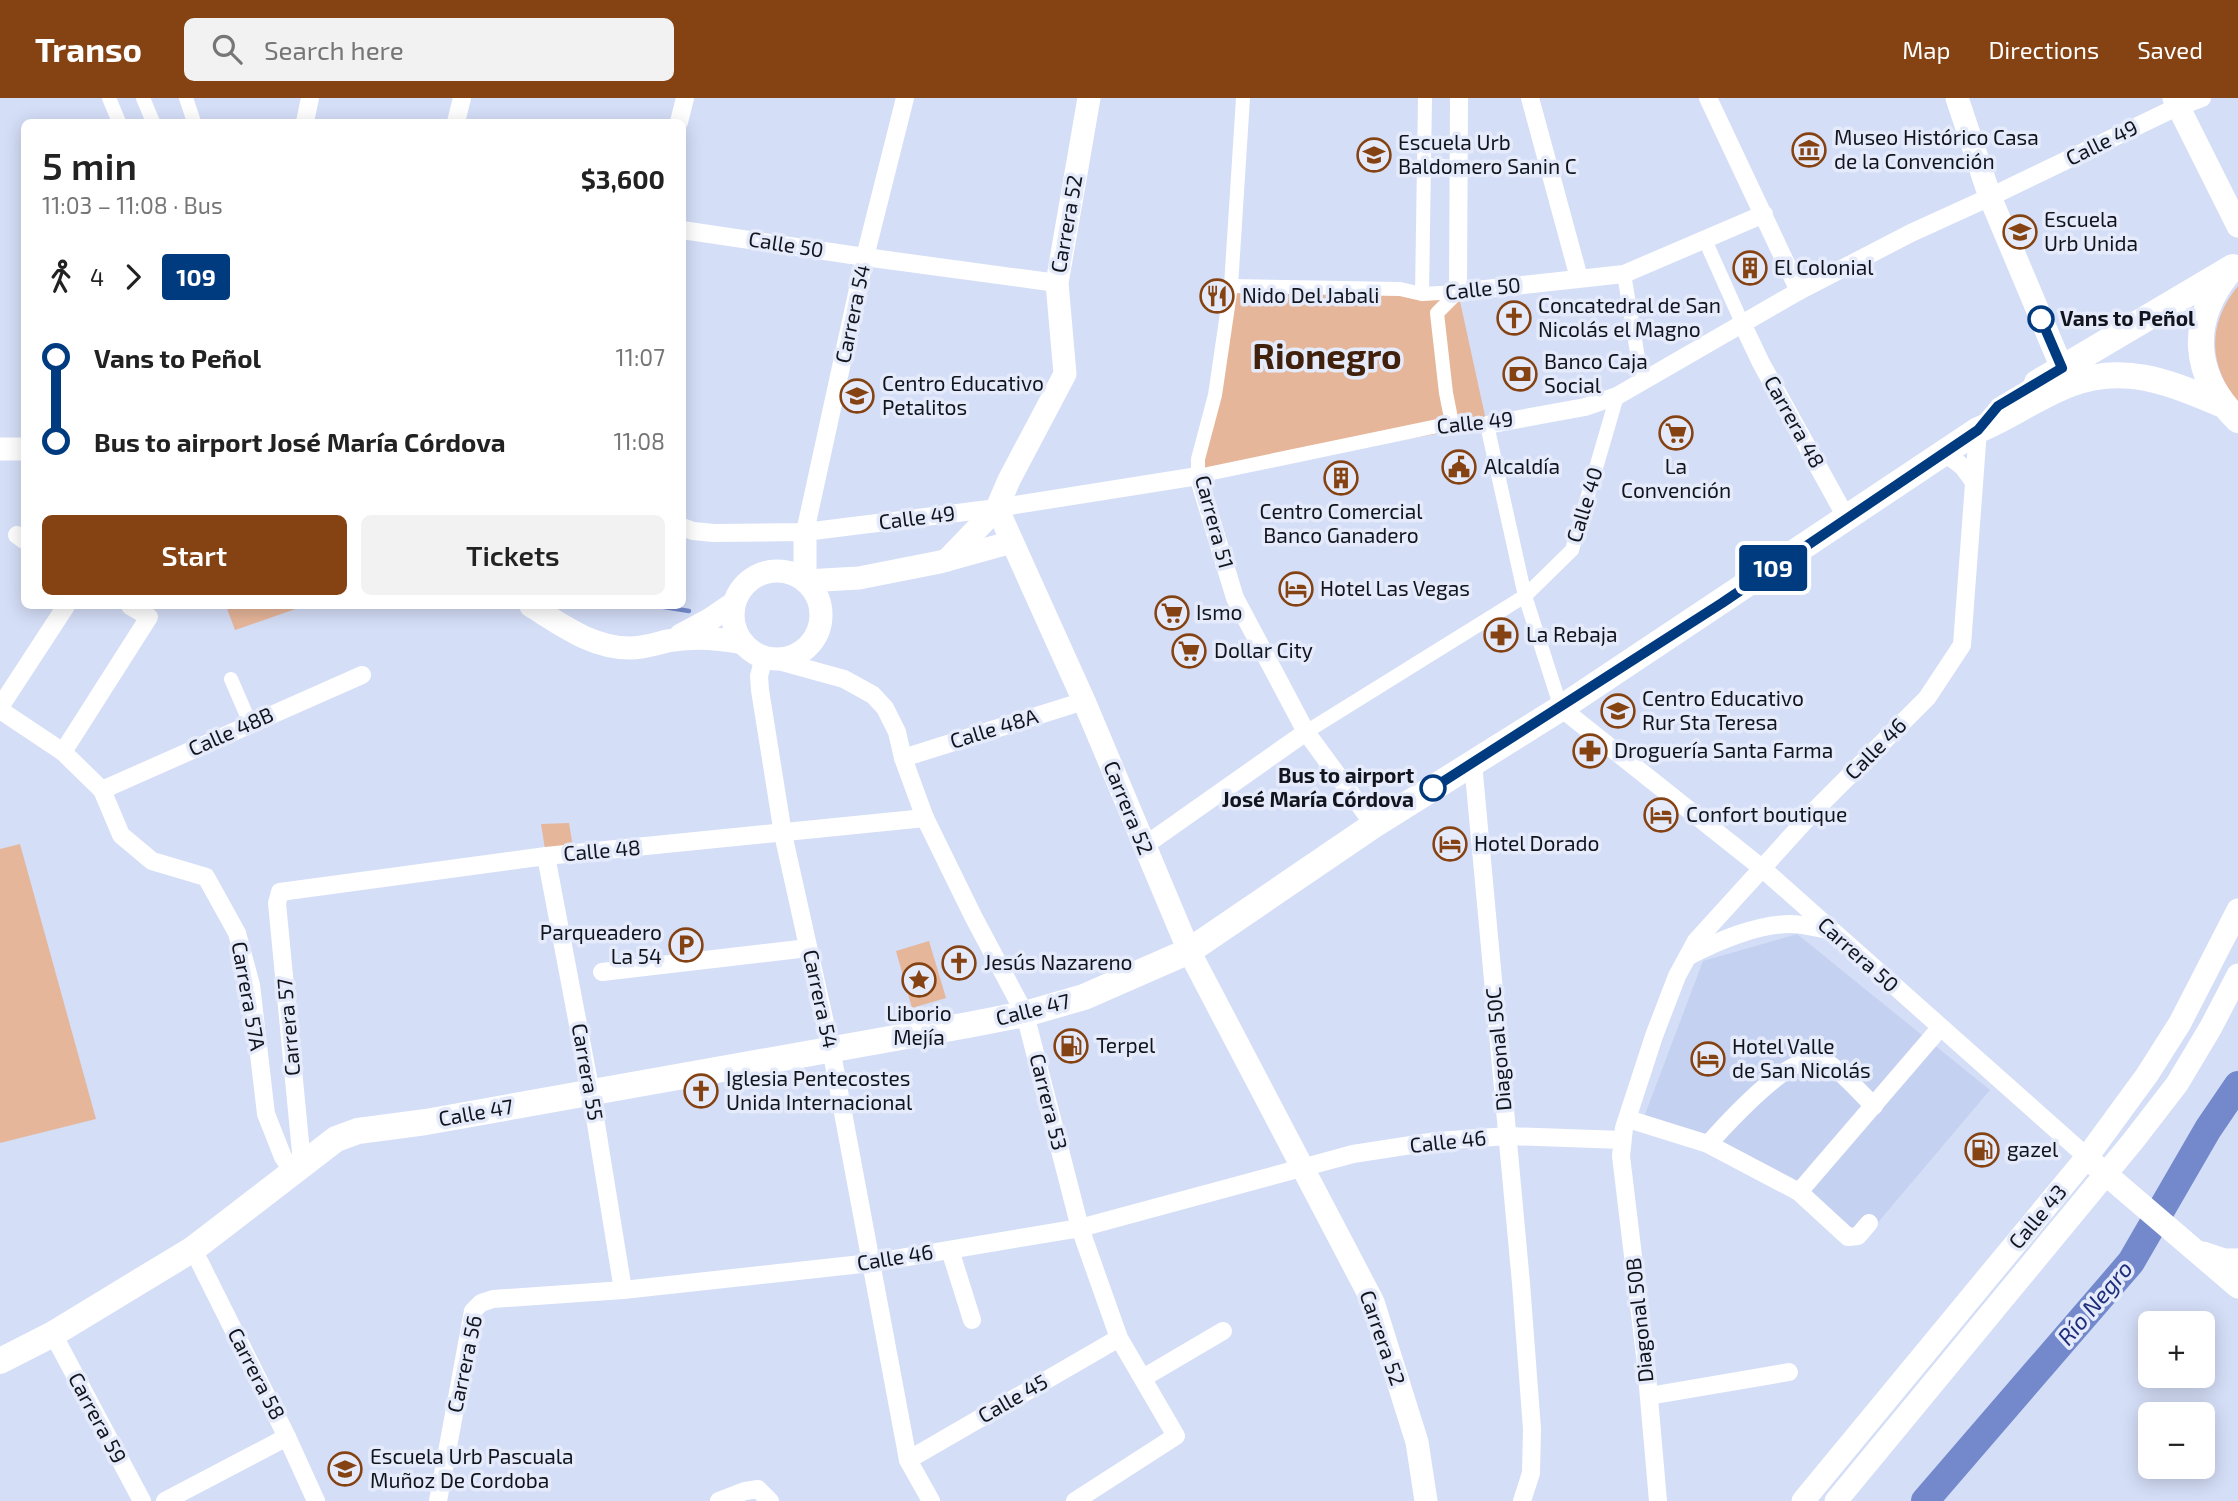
<!DOCTYPE html>
<html lang="en">
<head>
<meta charset="utf-8">
<style>
  body { margin:0; font-family:"Exo 2",sans-serif; background:#f2f2f2; color:#222; height:100vh; display:flex; flex-direction:column; font-size:26px; white-space:nowrap }
  * { box-sizing:border-box; margin:0 }
  p { font-size:23px; color:#767676 }
  .icon { flex:none; width:38px; height:38px; fill:none; stroke:currentColor; stroke-width:2; stroke-linecap:round; stroke-linejoin:round }
  .map { position:relative; flex:1; overflow:hidden }
  .drawer { position:absolute; left:21px; top:21px; width:665px; height:490px; display:flex; flex-direction:column; background:#fff; border-radius:10px; box-shadow:0 4px 18px #0003 }
  .drawer>* { flex:none }
  .badge { padding:0 14px; border-radius:5px; font-size:24px; line-height:46px }
  .tools { position:absolute; left:2138px; top:1213px; display:grid; gap:14px }
  .tools a { display:grid; place-items:center; width:77px; height:77px; border-radius:10px; background:#fff; box-shadow:0 4px 18px #0003; font-size:35px }
  .map>.badge { position:absolute; translate:-50% -50%; box-shadow:0 0 0 4px #fff }
  .legs { display:flex; align-items:center; gap:10px; height:77px; padding:0 21px; font-size:23px }
  .legs p { margin-inline-start:auto }
  .overview { display:flex; align-items:center; justify-content:space-between; height:119px; padding:0 21px }
  h1 { font-size:38px; font-weight:600; line-height:52px }
  .button { display:flex; gap:14px; margin-top:auto; padding:14px 21px }
  .button a { flex:1; height:80px; border-radius:10px; background:#854212; color:#fff; font-size:28px; font-weight:600; line-height:80px; text-align:center }
  .button a+a { background:#f2f2f2; color:#222 }
  ul { padding:0 21px; list-style:none }
  li { display:flex; align-items:center; gap:24px; height:84px; font-size:26px }
  li i { display:grid; place-items:center; width:10px; height:100%; margin:0 9px; background:currentColor }
  li i::after { content:''; width:18px; height:18px; margin:-9px; border:5px solid; border-radius:50%; background:#fff }
  li p { margin-inline-start:auto }
  li:first-child i { background:linear-gradient(#0000 50%,currentColor 0) }
  li:last-child i { background:linear-gradient(currentColor 50%,#0000 0) }
  header { display:flex; align-items:center; gap:42px; box-sizing:border-box; height:98px; padding:0 35px; background:#854212; color:#fff }
  header strong { font-size:33px }
  nav { display:flex; gap:38px; margin-inline-start:auto; font-size:24px }
  .search { width:490px; height:63px; background:#f2f2f2; display:flex; align-items:center; gap:18px; box-sizing:border-box; padding:0 24px; border-radius:10px; color:#767676; font-size:26px }
  .map>svg:first-child { display:block }
  .built { fill:#c5d1f0 }
  .green { fill:#e6b69a }
  .lines { fill:none; stroke-linecap:round; stroke-linejoin:round }
  .stream { stroke:#7389cc; stroke-width:4.5 }
  .river { stroke:#7389cc; stroke-width:28 }
  .pedestrian { stroke:#fff; stroke-width:14 }
  .minor { stroke:#fff; stroke-width:18 }
  .tertiary { stroke:#fff; stroke-width:23 }
  .secondary { stroke:#fff; stroke-width:26 }
  .line-1-casing { stroke:#fff; stroke-width:16 }
  .line-1 { stroke:#003b80; stroke-width:10 }
  .stop-1-dot { fill:#fff; stroke:#003b80; stroke-width:3.5 }
  .labels { text-anchor:middle; stroke-width:7; stroke-linejoin:round; paint-order:stroke }
  .poi-label { font-size:21px; fill:#12151e; stroke:#e5ebfa; text-anchor:start }
  .street-label { font-size:21px; fill:#12151e; stroke:#e5ebfa }
  .stop-label { font-size:21px; font-weight:bold; fill:#12151e; stroke:#e5ebfa; text-anchor:start }
  .water-label { font-size:23px; font-style:italic; fill:#1e2d7c; stroke:#e5ebfa }
  .town-label { font-size:35px; font-weight:bold; fill:#42210c; stroke:#e5ebfa }
</style>
</head>
<body>
<header>
<strong>Transo</strong>
<div class="search"><svg class="icon" aria-label="search" viewBox="0 0 24 24"><circle cx="10" cy="10" r="6"/><path d="M15 15l6 6"/></svg>Search here</div>
<nav><a>Map</a><a>Directions</a><a>Saved</a></nav>
</header>
<div class="map">
<svg width="2238" height="1403" viewBox="0 0 2238 1403">
  <rect width="100%" height="100%" fill="#d4def7"/>
  <path class="built" d="M1797 836 1990 992 1864 1141 1702 1041 1644 1019 1703 863Z"/>
  <g class="green">
    <path d="M1231 188 1458 194 1487 327 1198 378Z"/>
    <path d="M2238 188V306C2209 267 2206 227 2238 188Z"/>
    <path d="M226 508H304L235 532Z"/>
    <path d="M569 725 573 749 545 751 541 726Z"/>
    <path d="M20 746 96 1021 0 1045V751Z"/>
    <path d="M929 843 946 900 912 910 896 853Z"/>
  </g>
  <g class="lines">
    <path class="stream" d="M658 508 689 513"/>
    <path class="river" d="M1925 1403 2131 1164 2208 1031 2238 987"/>
    <g class="pedestrian">
      <path d="M109 0 119 24"/>
      <path d="M143 0 153 24"/>
      <path d="M186 0 194 24"/>
      <path d="M1243 0 1231 188 1215 297 1198 361V378L1452 325 1487 327 1525 498 1561 610"/>
      <path d="M1425 67 1458 69"/>
      <path d="M1705 142 1743 227"/>
      <path d="M1624 176 1642 284"/>
      <path d="M1231 188 1400 191 1422 196 1458 194"/>
      <path d="M1422 196 1425 0"/>
      <path d="M1452 325 1446 295 1437 215 1458 194"/>
      <path d="M231 581 250 625"/>
      <path d="M1306 634 1525 498 1572 452 1617 298"/>
    </g>
    <g class="minor">
      <path d="M1459 0 1458 194 1624 176 1764 116"/>
      <path d="M1530 0 1579 180"/>
      <path d="M1708 0 1799 193"/>
      <path d="M305 24 310 0"/>
      <path d="M456 24 462 0"/>
      <path d="M679 24 685 0"/>
      <path d="M682 132 865 159 1057 185"/>
      <path d="M1743 227 1761 265 1847 421"/>
      <path d="M1487 327 1585 309 1617 298 1799 193 1911 135 1990 99 2177 9 2202 0"/>
      <path d="M1944 354 1963 369 1974 384"/>
      <path d="M682 429 693 433 714 435 805 434 997 410 1198 378 1235 500 1306 634 1374 727"/>
      <path d="M805 434 865 159 905 0"/>
      <path d="M17 437 24 442"/>
      <path d="M764 559 759 578 760 592 783 736 832 956 908 1362 931 1403"/>
      <path d="M768 560 844 581 873 597 885 610 897 634 903 660 925 720 973 818 1025 916 1080 1130 1119 1240 1176 1338 1075 1403"/>
      <path d="M0 609 66 508"/>
      <path d="M1561 610 1763 771 2087 1059"/>
      <path d="M0 612 63 654 102 692 121 737 152 763 206 779 237 835 251 887 266 1016 283 1059 293 1073"/>
      <path d="M63 654 149 519 130 508"/>
      <path d="M903 660 1084 603"/>
      <path d="M1473 665 1521 1185 1532 1331 1531 1375 1522 1403"/>
      <path d="M102 692 362 577"/>
      <path d="M1144 748 1306 634"/>
      <path d="M546 758 591 995 623 1192"/>
      <path d="M1689 858C1717 843 1758 826 1791 826 1803 826 1817 830 1830 832"/>
      <path d="M602 874 808 850"/>
      <path d="M1628 1021 1708 1046 1799 1094 1848 1139 1858 1138 1869 1125"/>
      <path d="M1708 1046C1727 1026 1796 946 1826 964 1842 973 1860 995 1874 1008"/>
      <path d="M302 1065 277 805 280 794 546 758 925 720"/>
      <path d="M1799 1094 1940 930"/>
      <path d="M193 1151 287 1339 316 1403"/>
      <path d="M950 1152 972 1222"/>
      <path d="M53 1236 142 1403"/>
      <path d="M1143 1280 1223 1233"/>
      <path d="M1649 1298 1789 1274"/>
      <path d="M908 1362 1119 1240"/>
      <path d="M165 1403 287 1339"/>
      <path d="M438 1403 473 1213 481 1205 493 1201 623 1192 871 1165 1080 1130 1353 1056 1437 1043 1508 1038 1622 1042"/>
      <path d="M719 1403 745 1393 758 1391 770 1403"/>
      <path d="M1658 1403 1646 1266 1621 1058 1624 1030 1654 938 1677 878 1696 843 1815 712 1927 600 1962 547 1978 332"/>
    </g>
    <g class="tertiary">
      <path d="M1957 0 1990 99 2062 270"/>
      <path d="M2174 0 2238 128"/>
      <path d="M0 351H24"/>
      <path d="M997 410 1084 603 1189 853 1373 1204 1417 1344 1426 1403"/>
      <path d="M805 434V483L859 480 940 464 1012 444"/>
      <path d="M947 462 997 410 1009 382 1065 276 1057 185 1089 0"/>
      <circle cx="777" cy="517" r="44"/>
      <path d="M531 508C562 527 592 550 630 550 643 550 655 546 667 543 693 538 718 540 743 545"/>
      <path d="M681 537 709 522 734 505"/>
      <path d="M2094 1066 2238 1189"/>
      <path d="M2203 1155 2224 1162H2238"/>
      <path d="M1803 1403 2087 1059 2147 977 2180 925 2238 812"/>
      <path d="M1836 1403 2133 1043 2177 986 2211 929 2238 877"/>
    </g>
    <g class="secondary">
      <path d="M2228 175C2188 225 2193 278 2238 322"/>
      <path d="M2037 285 2233 169"/>
      <path d="M0 1263 53 1236 193 1151 336 1041 358 1033 426 1024 968 927 1025 916 1084 899 1189 853 1374 727 1561 610 1978 332C2010 319 2038 298 2070 286 2125 265 2170 285 2221 306"/>
    </g>
  </g>
  <g class="lines">
    <defs>
      <path id="line-1" d="M1433 690 1722 505 1978 332 1998 308 2062 270 2041 221"/>
    </defs>
    <use href="#line-1" class="line-1-casing"/>
    <use href="#line-1" class="line-1"/>
  </g>
  <defs>
    <symbol id="museum-ring" viewBox="-11 -11 22 22"><circle r="9.5" fill="#e5ebfa" stroke="#854212" stroke-width="1.5"/><path d="M0-6L6-3V-2H-6V-3ZM-5-1h2V3h-2ZM-1-1h2V3h-2ZM3-1h2V3H3ZM-6 4H6V6H-6Z" fill="#854212"/></symbol>
    <symbol id="school-ring" viewBox="-11 -11 22 22"><circle r="9.5" fill="#e5ebfa" stroke="#854212" stroke-width="1.5"/><path d="M0-5L7-2L0 1L-7-2ZM-4 1L0 2.5L4 1V4Q0 6-4 4Z" fill="#854212"/></symbol>
    <symbol id="building-ring" viewBox="-11 -11 22 22"><circle r="9.5" fill="#e5ebfa" stroke="#854212" stroke-width="1.5"/><path d="M-4-6H4V6H1V3H-1V6H-4ZM-2.5-4.3h1.7v1.8h-1.7ZM.8-4.3h1.7v1.8H.8ZM-2.5-1h1.7V.8h-1.7ZM.8-1h1.7V.8H.8Z" fill="#854212"/></symbol>
    <symbol id="restaurant-ring" viewBox="-11 -11 22 22"><circle r="9.5" fill="#e5ebfa" stroke="#854212" stroke-width="1.5"/><path d="M-5-6h1v4h1v-4h1v4h1v-4h1v5L-1.5 .5V6h-2V.5L-5-1ZM5-6V6H3V1.5H1.5Q1.5-4 5-6Z" fill="#854212"/></symbol>
    <symbol id="church-ring" viewBox="-11 -11 22 22"><circle r="9.5" fill="#e5ebfa" stroke="#854212" stroke-width="1.5"/><path d="M-1.2-6h2.4v3.5h3.3v2.4h-3.3V6h-2.4V-.1h-3.3v-2.4h3.3Z" fill="#854212"/></symbol>
    <symbol id="bank-ring" viewBox="-11 -11 22 22"><circle r="9.5" fill="#e5ebfa" stroke="#854212" stroke-width="1.5"/><path d="M-6-4H6V4H-6ZM0-2.3a2.3 2.3 0 1 0 0 4.6a2.3 2.3 0 1 0 0-4.6Z" fill="#854212"/></symbol>
    <symbol id="supermarket-ring" viewBox="-11 -11 22 22"><circle r="9.5" fill="#e5ebfa" stroke="#854212" stroke-width="1.5"/><path d="M-6-5.5h2.5l.6 2H6L4.5 2H-2.5L-4.4-4H-6ZM-1.5 3.2a1.3 1.3 0 1 0 .1 0ZM3 3.2a1.3 1.3 0 1 0 .1 0Z" fill="#854212"/></symbol>
    <symbol id="civic-ring" viewBox="-11 -11 22 22"><circle r="9.5" fill="#e5ebfa" stroke="#854212" stroke-width="1.5"/><path d="M-.6-6.5H3V-4.5H.6V-3L4-1V1h2V6H-6V1h2V-1L-.6-3ZM-1.2 2.5V6h2.4V2.5Z" fill="#854212"/></symbol>
    <symbol id="hotel-ring" viewBox="-11 -11 22 22"><circle r="9.5" fill="#e5ebfa" stroke="#854212" stroke-width="1.5"/><path d="M-6-4.5h1.5V1H6V5H4.5V3h-9V5H-6ZM-4 0a1.8 1.8 0 1 1 3.6 0ZM.5 0V-2.5h3Q6-2.5 6 0Z" fill="#854212"/></symbol>
    <symbol id="pharmacy-ring" viewBox="-11 -11 22 22"><circle r="9.5" fill="#e5ebfa" stroke="#854212" stroke-width="1.5"/><path d="M-2-6h4v4h4v4h-4v4h-4v-4h-4v-4h4Z" fill="#854212"/></symbol>
    <symbol id="parking-ring" viewBox="-11 -11 22 22"><circle r="9.5" fill="#e5ebfa" stroke="#854212" stroke-width="1.5"/><path d="M-3.5-5.5H1a3.5 3.5 0 0 1 0 7H-1V5.5H-3.5ZM-1-3.4V-.6H.8a1.4 1.4 0 0 0 0-2.8Z" fill="#854212"/></symbol>
    <symbol id="sight-ring" viewBox="-11 -11 22 22"><circle r="9.5" fill="#e5ebfa" stroke="#854212" stroke-width="1.5"/><path d="M0-6L1.8-2.2L6-1.7L2.9 1.2L3.7 5.4L0 3.3L-3.7 5.4L-2.9 1.2L-6-1.7L-1.8-2.2Z" fill="#854212"/></symbol>
    <symbol id="fuel-ring" viewBox="-11 -11 22 22"><circle r="9.5" fill="#e5ebfa" stroke="#854212" stroke-width="1.5"/><path d="M-5.5-6h7V0h2V4h1.3V-2.5L3-4.5l.8-.8L6-3V5H2.5V1h-1V6h-7ZM-4.2-4.7v3.2H.2V-4.7Z" fill="#854212"/></symbol>
  </defs>
  <g fill-rule="evenodd">
    <use href="#museum-ring" x="1790" y="33" width="38" height="38"/>
    <use href="#school-ring" x="1355" y="38" width="38" height="38"/>
    <use href="#school-ring" x="2001" y="115" width="38" height="38"/>
    <use href="#building-ring" x="1731" y="151" width="38" height="38"/>
    <use href="#restaurant-ring" x="1198" y="179" width="38" height="38"/>
    <use href="#church-ring" x="1495" y="201" width="38" height="38"/>
    <use href="#bank-ring" x="1501" y="257" width="38" height="38"/>
    <use href="#school-ring" x="838" y="279" width="38" height="38"/>
    <use href="#supermarket-ring" x="1657" y="316" width="38" height="38"/>
    <use href="#civic-ring" x="1440" y="350" width="38" height="38"/>
    <use href="#building-ring" x="1322" y="361" width="38" height="38"/>
    <use href="#hotel-ring" x="1277" y="472" width="38" height="38"/>
    <use href="#supermarket-ring" x="1153" y="496" width="38" height="38"/>
    <use href="#pharmacy-ring" x="1482" y="518" width="38" height="38"/>
    <use href="#supermarket-ring" x="1170" y="534" width="38" height="38"/>
    <use href="#school-ring" x="1599" y="594" width="38" height="38"/>
    <use href="#pharmacy-ring" x="1571" y="634" width="38" height="38"/>
    <use href="#hotel-ring" x="1642" y="698" width="38" height="38"/>
    <use href="#hotel-ring" x="1431" y="727" width="38" height="38"/>
    <use href="#parking-ring" x="667" y="828" width="38" height="38"/>
    <use href="#church-ring" x="940" y="846" width="38" height="38"/>
    <use href="#sight-ring" x="900" y="863" width="38" height="38"/>
    <use href="#fuel-ring" x="1052" y="929" width="38" height="38"/>
    <use href="#hotel-ring" x="1689" y="942" width="38" height="38"/>
    <use href="#church-ring" x="682" y="974" width="38" height="38"/>
    <use href="#fuel-ring" x="1963" y="1033" width="38" height="38"/>
    <use href="#school-ring" x="326" y="1352" width="38" height="38"/>
  </g>
  <g class="stop-1-dot">
    <circle cx="2041" cy="221" r="12"/>
    <circle cx="1433" cy="690" r="12"/>
  </g>
  <g class="labels">
    <g class="poi-label">
      <text x="1834" y="47">Museo Histórico Casa<tspan x="1834" dy="24">de la Convención</tspan></text>
      <text x="1398" y="52">Escuela Urb<tspan x="1398" dy="24">Baldomero Sanin C</tspan></text>
      <text x="2044" y="129">Escuela<tspan x="2044" dy="24">Urb Unida</tspan></text>
      <text x="1774" y="177">El Colonial</text>
      <text x="1242" y="205">Nido Del Jabali</text>
      <text x="1538" y="215">Concatedral de San<tspan x="1538" dy="24">Nicolás el Magno</tspan></text>
      <text x="1544" y="271">Banco Caja<tspan x="1544" dy="24">Social</tspan></text>
      <text x="882" y="293">Centro Educativo<tspan x="882" dy="24">Petalitos</tspan></text>
      <text x="1484" y="376">Alcaldía</text>
      <text x="1676" y="376" text-anchor="middle">La<tspan x="1676" dy="24">Convención</tspan></text>
      <text x="1341" y="421" text-anchor="middle">Centro Comercial<tspan x="1341" dy="24">Banco Ganadero</tspan></text>
      <text x="1320" y="498">Hotel Las Vegas</text>
      <text x="1196" y="522">Ismo</text>
      <text x="1526" y="544">La Rebaja</text>
      <text x="1214" y="560">Dollar City</text>
      <text x="1642" y="608">Centro Educativo<tspan x="1642" dy="24">Rur Sta Teresa</tspan></text>
      <text x="1614" y="660">Droguería Santa Farma</text>
      <text x="1686" y="724">Confort boutique</text>
      <text x="1474" y="753">Hotel Dorado</text>
      <text x="662" y="842" text-anchor="end">Parqueadero<tspan x="662" dy="24">La 54</tspan></text>
      <text x="984" y="872">Jesús Nazareno</text>
      <text x="919" y="923" text-anchor="middle">Liborio<tspan x="919" dy="24">Mejía</tspan></text>
      <text x="1096" y="955">Terpel</text>
      <text x="1732" y="956">Hotel Valle<tspan x="1732" dy="24">de San Nicolás</tspan></text>
      <text x="726" y="988">Iglesia Pentecostes<tspan x="726" dy="24">Unida Internacional</tspan></text>
      <text x="2007" y="1059">gazel</text>
      <text x="370" y="1366">Escuela Urb Pascuala<tspan x="370" dy="24">Muñoz De Cordoba</tspan></text>
    </g>
    <g class="street-label">
      <text transform="translate(2102 45) rotate(-26)" y="7">Calle 49</text>
      <text transform="translate(1067 126) rotate(-80)" y="7">Carrera 52</text>
      <text transform="translate(786 147) rotate(9)" y="7">Calle 50</text>
      <text transform="translate(1483 191) rotate(-6)" y="7">Calle 50</text>
      <text transform="translate(853 216) rotate(-78)" y="7">Carrera 54</text>
      <text transform="translate(1794 324) rotate(61)" y="7">Carrera 48</text>
      <text transform="translate(1475 325) rotate(-6)" y="7">Calle 49</text>
      <text transform="translate(1585 407) rotate(-73)" y="7">Calle 40</text>
      <text transform="translate(917 420) rotate(-7)" y="7">Calle 49</text>
      <text transform="translate(1214 424) rotate(75)" y="7">Carrera 51</text>
      <text transform="translate(994 631) rotate(-17)" y="7">Calle 48A</text>
      <text transform="translate(231 634) rotate(-24)" y="7">Calle 48B</text>
      <text transform="translate(1876 651) rotate(-45)" y="7">Calle 46</text>
      <text transform="translate(1128 710) rotate(68)" y="7">Carrera 52</text>
      <text transform="translate(602 753) rotate(-5)" y="7">Calle 48</text>
      <text transform="translate(1858 857) rotate(42)" y="7">Carrera 50</text>
      <text transform="translate(248 898) rotate(80)" y="7">Carrera 57A</text>
      <text transform="translate(820 901) rotate(78)" y="7">Carrera 54</text>
      <text transform="translate(1033 912) rotate(-14)" y="7">Calle 47</text>
      <text transform="translate(289 929) rotate(-95)" y="7">Carrera 57</text>
      <text transform="translate(1499 951) rotate(-95)" y="7">Diagonal 50C</text>
      <text transform="translate(587 974) rotate(80)" y="7">Carrera 55</text>
      <text transform="translate(1048 1004) rotate(76)" y="7">Carrera 53</text>
      <text transform="translate(476 1015) rotate(-10)" y="7">Calle 47</text>
      <text transform="translate(1448 1044) rotate(-6)" y="7">Calle 46</text>
      <text transform="translate(2038 1119) rotate(-50)" y="7">Calle 43</text>
      <text transform="translate(895 1160) rotate(-9)" y="7">Calle 46</text>
      <text transform="translate(1640 1222) rotate(-96)" y="7">Diagonal 50B</text>
      <text transform="translate(1382 1240) rotate(71)" y="7">Carrera 52</text>
      <text transform="translate(465 1266) rotate(-78)" y="7">Carrera 56</text>
      <text transform="translate(256 1276) rotate(63)" y="7">Carrera 58</text>
      <text transform="translate(1013 1301) rotate(-30)" y="7">Calle 45</text>
      <text transform="translate(97 1320) rotate(62)" y="7">Carrera 59</text>
    </g>
    <g class="stop-label">
      <text x="2060" y="228">Vans to Peñol</text>
      <text x="1414" y="685" text-anchor="end">Bus to airport<tspan x="1414" dy="24">José María Córdova</tspan></text>
    </g>
    <g class="water-label">
      <text transform="translate(2095 1205) rotate(-50)" y="8">Río Negro</text>
    </g>
    <g class="town-label">
      <text x="1327" y="271">Rionegro</text>
    </g>
  </g>
</svg>
<div class="tools">
<a>+</a>
<a>−</a>
</div>
<b class="badge" style="left:1773px;top:470px;background:#003b80;color:#fff">109</b>
<section class="drawer">
<div class="overview"><div><h1>5 min</h1><p>11:03 – 11:08 · Bus</p></div><b>$3,600</b></div>
<div class="legs"><svg class="icon" aria-label="walk" viewBox="0 0 24 24"><circle cx="13" cy="4" r="2"/><path d="M13 8l-2 6 4 7M11 14l-3 7M7 12l3-4h3l4 4"/></svg>4<svg class="icon" aria-label="forward" viewBox="0 0 24 24"><path d="M9 5l7 7-7 7"/></svg><b class="badge" style="background:#003b80;color:#fff">109</b></div>
<ul>
<li><i style="color:#003b80"></i><b>Vans to Peñol</b><p>11:07</p></li>
<li><i style="color:#003b80"></i><b>Bus to airport José María Córdova</b><p>11:08</p></li>
</ul>
<div class="button"><a>Start</a><a>Tickets</a></div>
</section>
</div>
</body>
</html>
